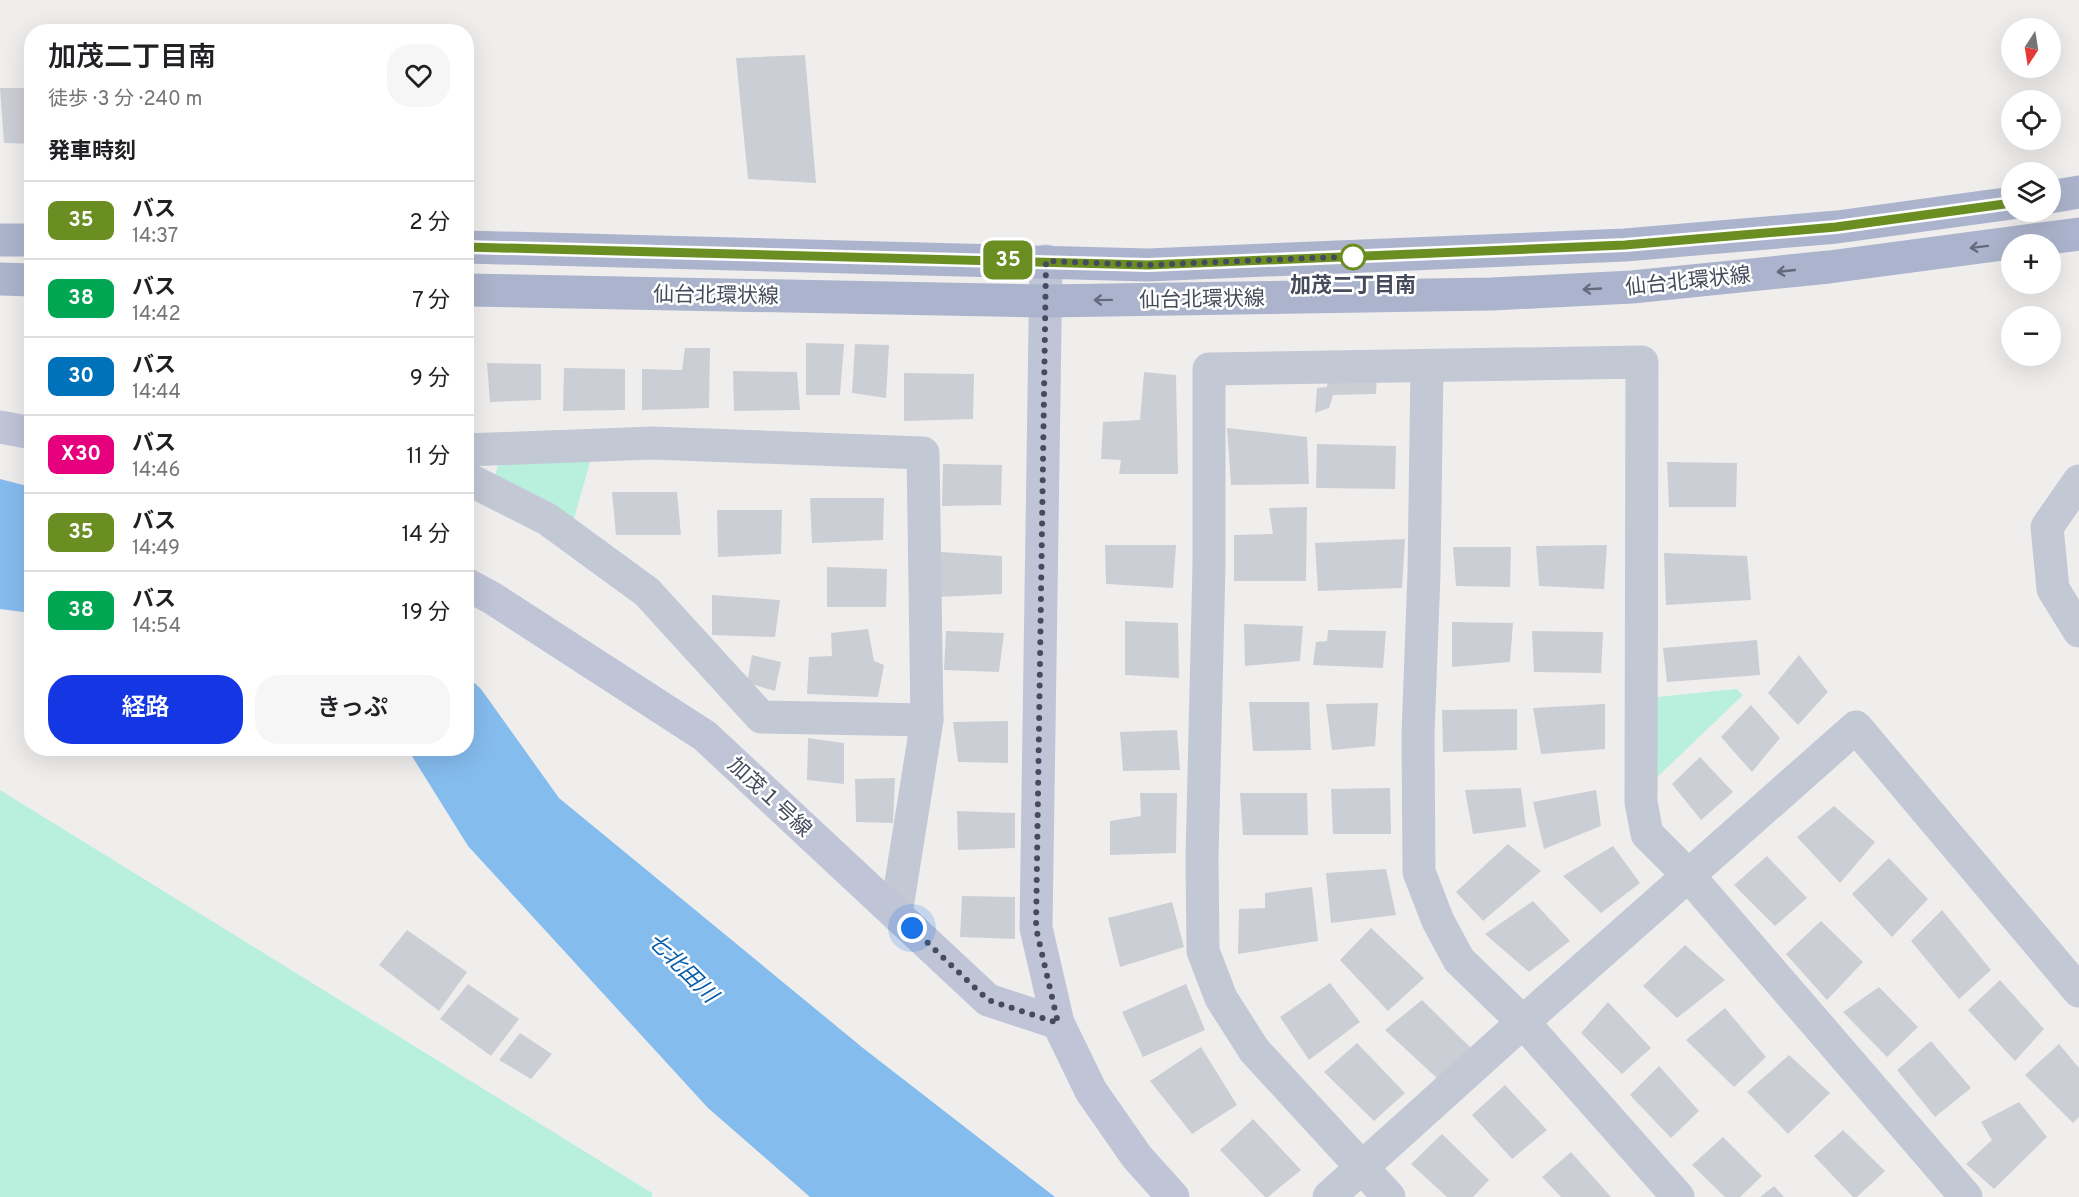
<!DOCTYPE html>
<html lang="ja">
<head>
<meta charset="utf-8">
<style>
  body { margin:0; font-family:Overpass,"Noto Sans JP",sans-serif; background:#f6f6f6; color:#202124; height:100vh; display:flex; flex-direction:column; font-size:22px; white-space:nowrap }
  * { box-sizing:border-box; margin:0 }
  p { font-size:20px; color:#757577 }
  .icon { flex:none; width:33px; height:33px; fill:none; stroke:currentColor; stroke-width:2; stroke-linecap:round; stroke-linejoin:round }
  .map { position:relative; flex:1; overflow:hidden }
  .drawer { position:absolute; left:24px; top:24px; width:450px; height:732px; display:flex; flex-direction:column; background:#fff; border-radius:24px; box-shadow:0 6px 24px #0002 }
  .drawer>* { flex:none }
  .badge { padding:0 12px; border-radius:9px; font-size:21px; line-height:39px }
  .needle { width:39px; rotate:192deg }
  .buttons { position:absolute; left:2001px; top:18px; display:grid; gap:12px }
  .buttons a { display:grid; place-items:center; width:60px; height:60px; border-radius:50%; background:#fff; box-shadow:0 6px 24px #0002; font-size:30px }
  .you { position:absolute; width:30px; height:30px; margin:-15px; border:4px solid #fff; border-radius:50%; background:#1a73e8; box-shadow:0 0 0 9px #1a73e833 }
  .map>.badge { position:absolute; translate:-50% -50%; box-shadow:0 0 0 3px #fff }
  h2 { padding:0 24px; font-size:22px; line-height:54px }
  .round { display:grid; place-items:center; flex:none; width:63px; height:63px; border-radius:24px; background:#f6f6f6 }
  .overview { display:flex; align-items:center; justify-content:space-between; height:102px; padding:0 24px }
  h1 { font-size:28px; font-weight:600; line-height:45px }
  .action { display:flex; gap:12px; margin-top:auto; padding:12px 24px }
  .action a { flex:1; height:69px; border-radius:24px; background:#1437e3; color:#fff; font-size:24px; font-weight:600; line-height:69px; text-align:center }
  .action a+a { background:#f6f6f6; color:#202124 }
  ul { padding:0; list-style:none }
  li { display:flex; align-items:center; gap:18px; height:78px; padding:0 24px; border-top:2px solid #e0e0e0 }
  li div { flex:1 }
  li b { display:block; font-size:22px }
  li em { font-style:normal }
  li .badge { min-width:66px; font-weight:700; text-align:center }
  .map>svg:first-child { display:block }
  .green { fill:#b9f0dd }
  .water { fill:#85bcee }
  .building { fill:#ccced5 }
  .lines { fill:none; stroke-linecap:round; stroke-linejoin:round }
  .street { stroke:#c3c8d5; stroke-width:33 }
  .secondary { stroke:#bfc4d7; stroke-width:33 }
  .primary { stroke:#acb4cd; stroke-width:33 }
  .oneway { stroke:#646a7d }
  .line-casing { stroke:#fff; stroke-width:14 }
  .line { stroke:#6b8e23; stroke-width:9 }
  .walk { stroke:#454b5b; stroke-width:6; stroke-dasharray:0 10.8 }
  .stop-dot { fill:#fff; stroke:#6b8e23; stroke-width:3 }
  .labels { text-anchor:middle; stroke-width:5; stroke-linejoin:round; paint-order:stroke }
  .street-label { font-size:21px; fill:#454b5b; stroke:#fff }
  .stop-label { font-size:21px; font-weight:bold; fill:#454b5b; stroke:#fff }
  .water-label { font-size:22px; font-style:italic; fill:#085daa; stroke:#fff }
</style>
</head>
<body>
<div class="map">
<svg width="2079" height="1197" viewBox="0 0 2079 1197">
  <rect width="100%" height="100%" fill="#f0eeed"/>
  <g class="green">
    <path d="M500 458 591 459 573 522 494 479Z"/>
    <path d="M1736 689 1743 695 1649 785 1647 698Z"/>
    <path d="M0 790 652 1193V1197H0Z"/>
  </g>
  <g class="water">
    <path d="M0 479 31 487V613L0 609Z"/>
    <path d="M467 676 481 689 559 798 863 1048 1055 1197H810L708 1108 468 846 410 753 398 749 466 748Z"/>
  </g>
  <g class="building">
    <path d="M805 55 816 183 748 179 736 58Z"/>
    <path d="M0 88H32V144L4 143Z"/>
    <path d="M806 343 844 344 840 395H806Z"/>
    <path d="M855 344 889 345 886 398 852 393Z"/>
    <path d="M685 348H710L709 408 642 410V369L682 370Z"/>
    <path d="M487 363 541 364V400L490 402Z"/>
    <path d="M564 368 625 369V410L563 411Z"/>
    <path d="M733 371 797 372 800 410 734 411Z"/>
    <path d="M1144 372 1176 375 1178 474H1119L1121 460 1101 459 1103 422 1140 420Z"/>
    <path d="M1329 372 1377 374 1376 394 1333 395 1329 408 1315 413 1317 388 1327 387Z"/>
    <path d="M904 373 974 374 973 419 904 421Z"/>
    <path d="M1227 428 1307 437 1309 484 1231 485Z"/>
    <path d="M1317 444 1396 446 1395 489 1316 488Z"/>
    <path d="M1667 462 1737 463 1736 507H1669Z"/>
    <path d="M943 464 1002 465 1001 505 942 506Z"/>
    <path d="M612 492H677L681 535H616Z"/>
    <path d="M810 498H884L883 540 812 543Z"/>
    <path d="M1307 507 1306 581H1234V535L1273 534 1269 508Z"/>
    <path d="M717 510H782L781 554 718 557Z"/>
    <path d="M1405 539 1402 588 1318 591 1315 543Z"/>
    <path d="M1105 545H1176L1173 588 1106 584Z"/>
    <path d="M1607 545 1604 589 1539 586 1536 546Z"/>
    <path d="M1453 547H1511L1510 587 1456 586Z"/>
    <path d="M941 552 1002 556V594L939 597Z"/>
    <path d="M1664 553 1747 556 1751 600 1666 605Z"/>
    <path d="M827 567 887 569 886 607H827Z"/>
    <path d="M712 595 780 600 775 637 712 635Z"/>
    <path d="M1125 621 1178 623 1179 678 1125 675Z"/>
    <path d="M1452 622 1513 623 1510 662 1452 667Z"/>
    <path d="M1244 624 1303 626 1300 661 1245 666Z"/>
    <path d="M868 629 874 661 884 665 878 697 807 694 809 657 832 656 831 633Z"/>
    <path d="M1328 630 1386 631 1383 668 1313 665 1316 642 1327 641Z"/>
    <path d="M946 631 1004 633 999 672 944 670Z"/>
    <path d="M1532 631 1603 632 1601 673 1534 672Z"/>
    <path d="M1757 640 1760 675 1667 682 1663 648Z"/>
    <path d="M752 655 781 662 775 691 747 683Z"/>
    <path d="M1799 655 1828 692 1798 725 1768 693Z"/>
    <path d="M1249 702H1309L1311 750 1253 751Z"/>
    <path d="M1378 703 1375 746 1332 750 1326 704Z"/>
    <path d="M1605 704V749L1541 754 1533 708Z"/>
    <path d="M1751 705 1780 738 1752 772 1721 737Z"/>
    <path d="M1517 709V750L1443 752 1442 710Z"/>
    <path d="M1008 721V763L958 762 953 722Z"/>
    <path d="M1177 730 1180 770 1123 771 1120 732Z"/>
    <path d="M808 738 844 743V784L807 780Z"/>
    <path d="M1700 757 1733 792 1701 820 1672 784Z"/>
    <path d="M895 778 893 823 856 822 855 779Z"/>
    <path d="M1390 788 1391 834H1333L1331 789Z"/>
    <path d="M1521 788 1526 827 1473 834 1465 790Z"/>
    <path d="M1596 790 1601 826 1544 849 1533 802Z"/>
    <path d="M1140 793H1177L1176 853 1110 855V821L1141 816Z"/>
    <path d="M1240 793H1307L1308 835H1243Z"/>
    <path d="M1834 806 1875 842 1840 883 1797 837Z"/>
    <path d="M957 811 1015 813V848L958 850Z"/>
    <path d="M1508 844 1541 871 1483 921 1456 892Z"/>
    <path d="M1613 846 1640 883 1601 913 1563 876Z"/>
    <path d="M1767 856 1807 898 1775 926 1734 885Z"/>
    <path d="M1889 858 1928 899 1892 937 1852 894Z"/>
    <path d="M1386 869 1396 915 1331 923 1326 873Z"/>
    <path d="M1312 887 1318 941 1238 954 1239 909 1265 908V893Z"/>
    <path d="M962 896 1015 897V939L960 937Z"/>
    <path d="M1533 901 1570 941 1529 972 1485 934Z"/>
    <path d="M1172 902 1184 947 1120 967 1108 918Z"/>
    <path d="M1942 910 1991 970 1959 999 1911 941Z"/>
    <path d="M1821 921 1863 962 1827 1000 1786 954Z"/>
    <path d="M1371 928 1424 978 1388 1011 1340 960Z"/>
    <path d="M407 930 467 972 439 1011 379 965Z"/>
    <path d="M1685 945 1725 980 1677 1018 1643 986Z"/>
    <path d="M2000 980 2044 1029 2015 1061 1968 1010Z"/>
    <path d="M1330 983 1360 1022 1309 1060 1280 1017Z"/>
    <path d="M468 984 519 1019 491 1056 440 1019Z"/>
    <path d="M1186 984 1205 1030 1143 1057 1122 1012Z"/>
    <path d="M1879 987 1918 1027 1887 1057 1843 1012Z"/>
    <path d="M1422 1000 1473 1050 1439 1080 1385 1030Z"/>
    <path d="M1608 1002 1651 1048 1622 1074 1581 1033Z"/>
    <path d="M1725 1008 1766 1057 1734 1087 1686 1040Z"/>
    <path d="M520 1033 552 1054 531 1079 499 1060Z"/>
    <path d="M1931 1041 1971 1088 1935 1117 1897 1070Z"/>
    <path d="M1357 1043 1405 1093 1374 1121 1324 1072Z"/>
    <path d="M2059 1044 2079 1068V1117L2073 1123 2025 1075Z"/>
    <path d="M1201 1047 1237 1105 1192 1134 1150 1081Z"/>
    <path d="M1789 1055 1830 1093 1788 1134 1747 1092Z"/>
    <path d="M1659 1066 1699 1111 1671 1138 1630 1095Z"/>
    <path d="M1505 1085 1547 1130 1512 1159 1472 1115Z"/>
    <path d="M2019 1102 2047 1137 1994 1189 1966 1164 1992 1140 1981 1122Z"/>
    <path d="M1253 1119 1301 1170 1268 1197H1265L1220 1150Z"/>
    <path d="M1843 1130 1885 1171 1857 1197H1853L1814 1156Z"/>
    <path d="M1442 1134 1489 1180 1473 1197H1447L1411 1164Z"/>
    <path d="M1723 1137 1762 1176 1740 1197H1725L1692 1165Z"/>
    <path d="M1571 1152 1611 1197H1561L1542 1177Z"/>
    <path d="M1774 1186 1784 1197H1760Z"/>
  </g>
  <g class="lines">
    <g class="street">
      <path d="M1427 366 1424 573 1418 734 1419 872 1438 921 1459 960 1523 1022 1678 1197"/>
      <path d="M466 450 652 443 923 453 927 720 896 914"/>
      <path d="M466 478 547 519 647 592 761 717 927 720"/>
      <path d="M2079 481 2047 527 2053 589 2079 631"/>
      <path d="M1329 1197 1523 1022 1856 727 2079 991"/>
      <path d="M1389 1197 1254 1050 1221 998 1203 951 1202 858 1209 565V369L1642 362 1641 802 1647 834 1689 876 1966 1197"/>
    </g>
    <g class="secondary">
      <path d="M1046 261 1036 928 1058 1023 1091 1091 1137 1157 1173 1197"/>
      <path d="M0 427 32 433"/>
      <path d="M466 584 492 598 705 736 988 1000 1058 1023"/>
    </g>
    <g class="primary">
      <path d="M2050 197 2079 192"/>
      <path d="M0 240H32"/>
      <path d="M466 247 1148 265 1625 245 1837 227 2012 203"/>
      <path d="M0 279 32 280"/>
      <path d="M466 290 1046 301 1492 294 1632 287 1829 267 2079 234"/>
    </g>
  </g>
  <defs><path id="oneway-shaft" d="M-6 0H5M1.5-3L5.5 0L1.5 3" fill="none" stroke-width="1.6" stroke-linecap="round" stroke-linejoin="round" transform="scale(1.5)"/></defs>
  <g class="oneway">
    <use href="#oneway-shaft" transform="translate(1979 247) rotate(173)"/>
    <use href="#oneway-shaft" transform="translate(1786 271) rotate(174)"/>
    <use href="#oneway-shaft" transform="translate(1592 289) rotate(177)"/>
    <use href="#oneway-shaft" transform="translate(1103 300) rotate(179)"/>
  </g>
  <g class="lines">
    <defs>
      <path id="line" d="M466 247 1148 265 1625 245 1836 227 2012 203"/>
    </defs>
    <use href="#line" class="line-casing"/>
    <use href="#line" class="line"/>
    <path class="walk" d="M912 928 988 1000 1058 1023 1036 928 1046 261 1148 265 1362 256 1353 257"/>
  </g>
  <circle class="stop-dot" cx="1353" cy="257" r="12"/>
  <g class="labels">
    <g class="street-label">
      <text transform="translate(1688 281) rotate(-6)" y="7">仙台北環状線</text>
      <text transform="translate(716 295) rotate(1)" y="7">仙台北環状線</text>
      <text transform="translate(1202 299) rotate(-1)" y="7">仙台北環状線</text>
      <text transform="translate(770 797) rotate(43)" y="7">加茂１号線</text>
    </g>
    <g class="stop-label">
      <text x="1353" y="292">加茂二丁目南</text>
    </g>
    <g class="water-label">
      <text transform="translate(683 967) rotate(45)" y="8">七北田川</text>
    </g>
  </g>
</svg>
<div class="buttons">
<a><svg class="needle" viewBox="-14 -14 28 28"><path d="M0-13l5 13h-10z" fill="#e53935"/><path d="M0 13l5-13h-10z" fill="#757577"/></svg></a>
<a><svg class="icon" aria-label="locate" viewBox="0 0 24 24"><circle cx="12" cy="12" r="6"/><path d="M12 2v4M12 18v4M2 12h4M18 12h4"/></svg></a>
<a><svg class="icon" aria-label="layers" viewBox="0 0 24 24"><path d="M12 4l9 5-9 5-9-5zM3 14l9 5 9-5"/></svg></a>
<a>+</a>
<a>−</a>
</div>
<div class="you" style="left:912px;top:928px"></div>
<b class="badge" style="left:1008px;top:260px;background:#6b8e23;color:#fff">35</b>
<section class="drawer">
<div class="overview"><div><h1>加茂二丁目南</h1><p>徒歩 · 3 分 · 240 m</p></div><a class="round"><svg class="icon" aria-label="heart" viewBox="0 0 24 24"><path d="M12 20l-8-8c-3-5 5-10 8-4 3-6 11-1 8 4z"/></svg></a></div>
<h2>発車時刻</h2>
<ul>
<li><span class="badge" style="background:#6b8e23;color:#fff">35</span><div><b>バス</b><p>14:37</p></div><em>2 分</em></li>
<li><span class="badge" style="background:#00a651;color:#fff">38</span><div><b>バス</b><p>14:42</p></div><em>7 分</em></li>
<li><span class="badge" style="background:#0072bc;color:#fff">30</span><div><b>バス</b><p>14:44</p></div><em>9 分</em></li>
<li><span class="badge" style="background:#e6007e;color:#fff">X30</span><div><b>バス</b><p>14:46</p></div><em>11 分</em></li>
<li><span class="badge" style="background:#6b8e23;color:#fff">35</span><div><b>バス</b><p>14:49</p></div><em>14 分</em></li>
<li><span class="badge" style="background:#00a651;color:#fff">38</span><div><b>バス</b><p>14:54</p></div><em>19 分</em></li>
</ul>
<div class="action"><a>経路</a><a>きっぷ</a></div>
</section>
</div>
</body>
</html>
